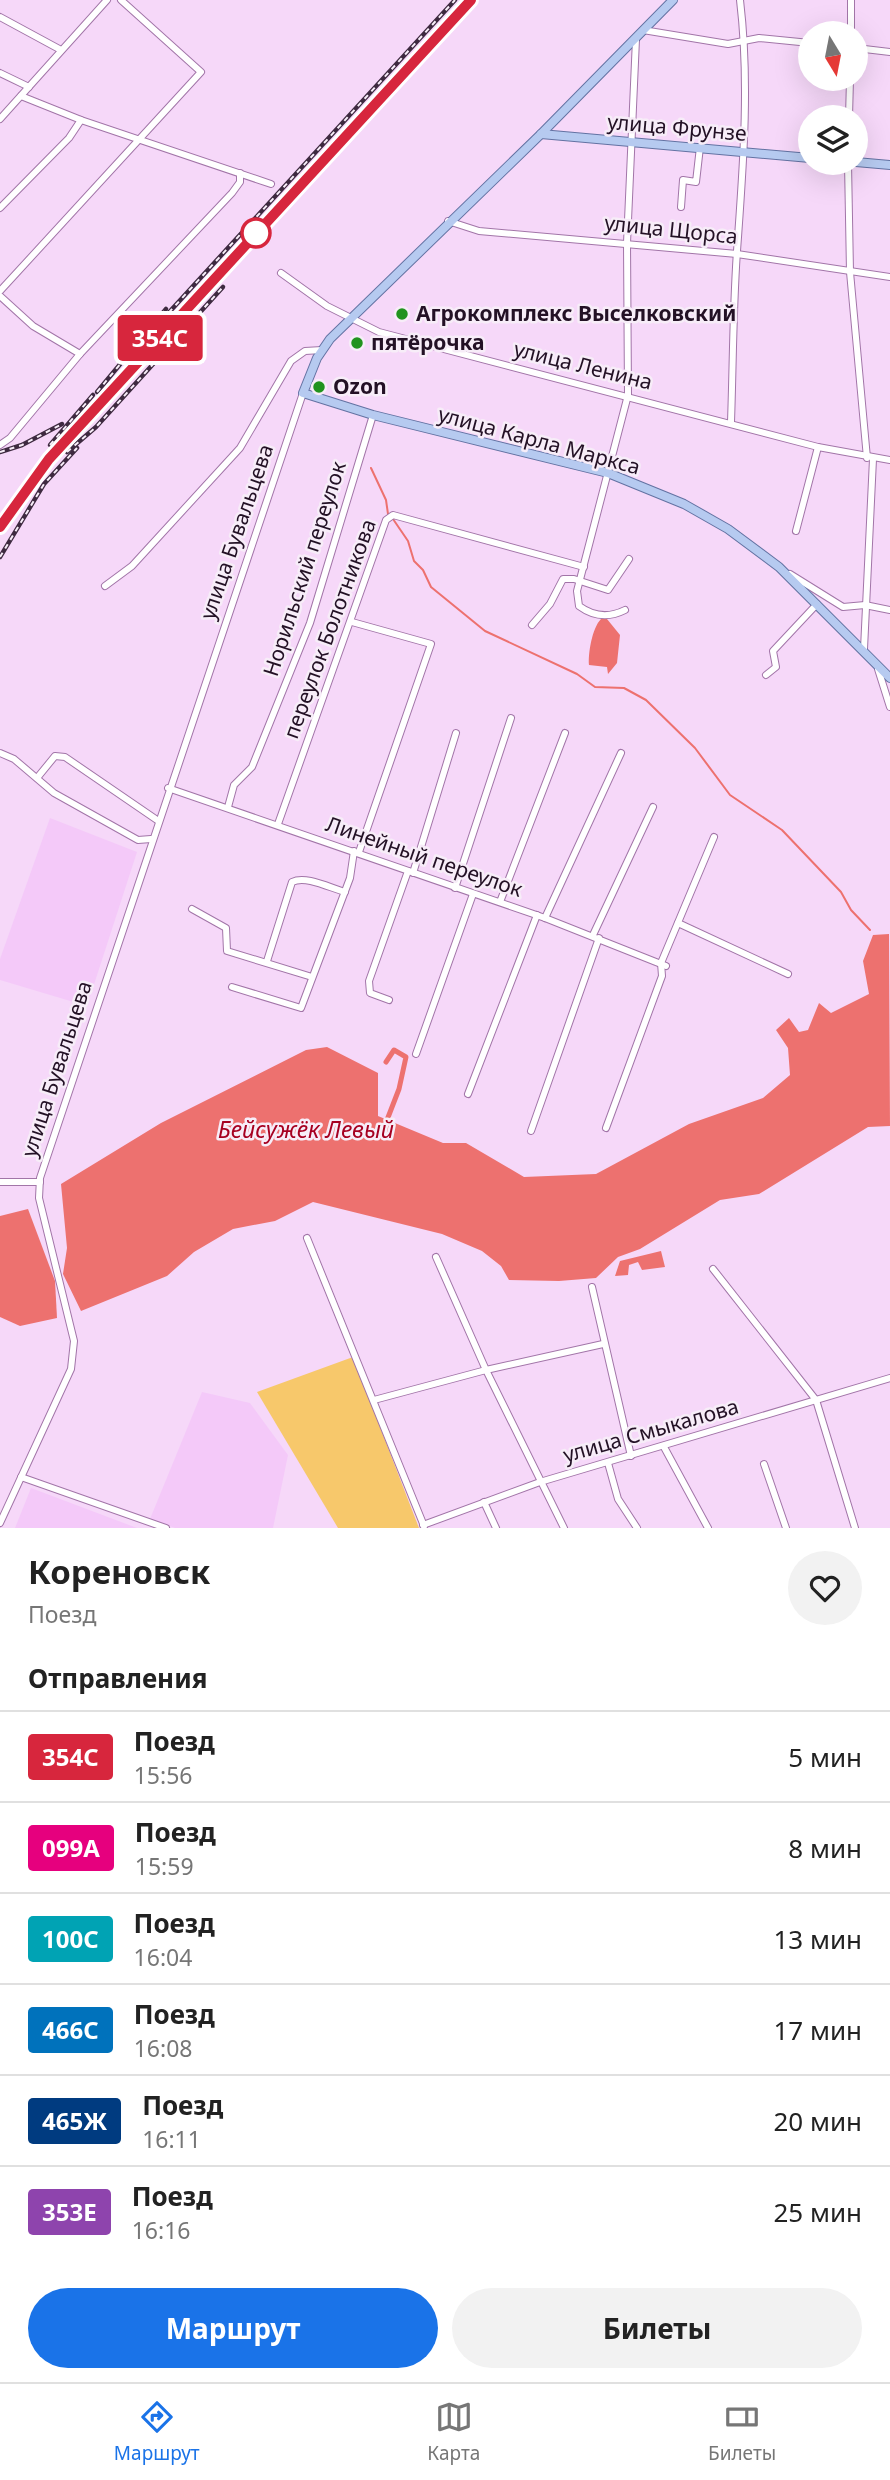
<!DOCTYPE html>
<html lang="ru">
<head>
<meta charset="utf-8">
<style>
  body { margin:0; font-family:"Noto Sans",sans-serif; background:#f2f2f2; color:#222; height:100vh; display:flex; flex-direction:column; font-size:26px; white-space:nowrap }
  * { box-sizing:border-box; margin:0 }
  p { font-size:23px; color:#767676 }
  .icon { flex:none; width:38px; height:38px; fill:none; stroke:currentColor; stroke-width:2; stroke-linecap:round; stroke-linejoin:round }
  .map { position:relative; height:1528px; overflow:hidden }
  .panel { display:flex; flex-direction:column; background:#fff; flex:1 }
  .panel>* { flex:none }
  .badge { padding:0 14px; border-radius:5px; font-size:24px; line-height:46px }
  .needle { width:46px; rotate:170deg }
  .fabs { position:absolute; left:798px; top:21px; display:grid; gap:14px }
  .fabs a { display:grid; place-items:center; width:70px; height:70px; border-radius:50%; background:#fff; box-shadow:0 7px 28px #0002; font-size:35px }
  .map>.badge { position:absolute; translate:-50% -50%; box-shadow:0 0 0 4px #fff }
  h2 { padding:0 28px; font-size:26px; line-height:63px }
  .round { display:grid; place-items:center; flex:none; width:74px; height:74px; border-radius:37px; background:#f2f2f2 }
  .head { display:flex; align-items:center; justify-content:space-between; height:119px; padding:0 28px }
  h1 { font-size:33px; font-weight:700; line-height:52px }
  .primary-button { display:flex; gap:14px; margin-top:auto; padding:14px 28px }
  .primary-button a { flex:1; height:80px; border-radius:42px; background:#1a73e8; color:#fff; font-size:28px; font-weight:700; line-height:80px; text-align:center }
  .primary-button a+a { background:#f2f2f2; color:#222 }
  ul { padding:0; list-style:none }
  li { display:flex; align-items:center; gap:21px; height:91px; padding:0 28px; border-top:2px solid #e0e0e0 }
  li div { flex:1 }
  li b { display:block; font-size:26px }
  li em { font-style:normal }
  li .badge { min-width:77px; font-weight:700; text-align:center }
  .tab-bar { display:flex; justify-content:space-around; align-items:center; height:98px; border-top:2px solid #e0e0e0; background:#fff; font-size:19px; color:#767676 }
  .tab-bar a { display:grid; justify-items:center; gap:4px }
  .tab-bar .active { color:#1a73e8 }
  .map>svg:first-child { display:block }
  .built { fill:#f4c9f9 }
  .green { fill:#f7c86b }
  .water { fill:#ed716f }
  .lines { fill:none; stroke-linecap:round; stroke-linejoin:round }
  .stream { stroke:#ed716f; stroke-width:2 }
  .canal { stroke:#ed716f; stroke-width:5 }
  .minor-casing { stroke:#a275a8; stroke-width:8 }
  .major-casing { stroke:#6372a2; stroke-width:10 }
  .minor { stroke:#fff; stroke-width:6 }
  .major { stroke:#b6caf0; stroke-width:8 }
  .rail-casing { stroke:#3e2a40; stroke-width:4.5 }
  .rail { stroke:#f7edf8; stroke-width:2; stroke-dasharray:5; stroke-linecap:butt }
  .line-casing { stroke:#fff; stroke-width:16 }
  .line { stroke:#d7263d; stroke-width:10 }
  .stop-dot { fill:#fff; stroke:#d7263d; stroke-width:3.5 }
  .poi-dot { fill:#21931e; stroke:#f7edf8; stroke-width:2.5 }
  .labels { text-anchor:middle; stroke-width:5; stroke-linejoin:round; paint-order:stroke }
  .street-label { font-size:21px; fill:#231125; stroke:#f7edf8 }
  .poi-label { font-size:21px; font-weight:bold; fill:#231125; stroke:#f7edf8; text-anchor:start }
  .water-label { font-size:23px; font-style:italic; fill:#a60021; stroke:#f7edf8 }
</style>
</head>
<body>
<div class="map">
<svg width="890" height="1528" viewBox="0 0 890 1528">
  <rect width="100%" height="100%" fill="#f6d8f9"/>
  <g class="built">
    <path d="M50 818 137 852 87 1006 0 980V959Z"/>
    <path d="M202 1392 250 1403 288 1455 273 1528H175L150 1519Z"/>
    <path d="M31 1488 137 1528H15Z"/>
  </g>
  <path class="green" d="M353 1357 419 1528H338L257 1392Z"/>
  <g class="water">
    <path d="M601 619H607L620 635 617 663 608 674 607 667 589 665C588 654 592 628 601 619Z"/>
    <path d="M889 934 890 1126 868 1127 759 1194 720 1200 640 1249 618 1257 596 1278 559 1281 509 1280 501 1266 482 1251 442 1234 313 1202 275 1221 233 1229 194 1252 167 1276 81 1311 63 1274 67 1248 61 1184 161 1123 306 1050 327 1047 378 1073V1116L443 1143H466L524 1177 596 1174 689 1124 763 1098 790 1075 788 1048 776 1030 789 1018 799 1032 808 1030 819 1003 831 1013 869 994 863 961 873 935Z"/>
    <path d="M28 1209 55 1281 57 1318 20 1326 0 1317V1216Z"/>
    <path d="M661 1251 665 1267 642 1270 638 1262 629 1265 628 1275 615 1276 620 1261Z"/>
  </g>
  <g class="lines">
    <g class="stream">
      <path d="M371 468 386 500 388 514"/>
      <path d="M393 519 408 541 414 561 423 570 431 587 485 631 577 674 595 687 624 688 646 700 695 748 730 795 782 830 841 892 851 910 870 930"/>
    </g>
    <path class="canal" d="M386 1062 394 1050 406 1057 399 1089 387 1120"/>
    <defs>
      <g id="minor">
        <path d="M0 17 61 50"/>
        <path d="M643 30 728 44 759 38 810 43"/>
        <path d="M851 33V0"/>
        <path d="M856 48 890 52"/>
        <path d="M0 73 29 87"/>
        <path d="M21 96 81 120 271 184"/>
        <path d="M849 117 850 79"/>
        <path d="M0 119 107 0"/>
        <path d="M848 163 850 272 867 458"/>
        <path d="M681 207 683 180 696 182 700 147"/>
        <path d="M0 208 69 138 81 120"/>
        <path d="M448 221 479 231 737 254 890 277"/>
        <path d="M281 273 327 306 379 332 818 447 890 460"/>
        <path d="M0 291 201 72 121 0"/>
        <path d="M0 296 33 326 80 354"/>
        <path d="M731 422C733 365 733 308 737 251 743 167 750 84 740 0"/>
        <path d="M0 445 10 438 80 354 232 193 240 182V173"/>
        <path d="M796 531 818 447"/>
        <path d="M790 574 843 607 865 605 890 610"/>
        <path d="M105 586 132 566 240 448 291 361 305 351 322 350"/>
        <path d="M625 610C609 618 594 617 579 606L577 591 628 395 627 243 636 39"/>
        <path d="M352 622 431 644 359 852"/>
        <path d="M532 625 550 604 563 579H574L608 590 629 559"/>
        <path d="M864 649 873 459"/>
        <path d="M878 669 890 707"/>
        <path d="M766 675 776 667 773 651 817 604"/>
        <path d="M0 753 14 759 54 793 138 840 151 839"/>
        <path d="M37 778 55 756 65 757 157 820"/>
        <path d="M168 788 545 918 666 966"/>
        <path d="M228 807 234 785 252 767 310 623 373 415"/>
        <path d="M278 824 386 520 393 515 584 567"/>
        <path d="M413 873 456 733"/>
        <path d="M455 888 511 718"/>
        <path d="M500 902 565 733"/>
        <path d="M192 909 226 928 227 951 312 977"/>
        <path d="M545 918 621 753"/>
        <path d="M678 923 788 974"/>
        <path d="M593 935 653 807"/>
        <path d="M267 961 292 882C306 875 330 888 345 892"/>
        <path d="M232 987 301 1008 350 878 354 851"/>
        <path d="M389 1000 370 993 369 981 408 871"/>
        <path d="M416 1054 473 894"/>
        <path d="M468 1094 537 915"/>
        <path d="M606 1128 662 976 661 963 714 837"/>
        <path d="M531 1131 599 938"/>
        <path d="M0 1182H40"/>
        <path d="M307 1238 424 1526"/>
        <path d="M436 1257 486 1370 564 1528"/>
        <path d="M713 1269 816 1400 855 1528"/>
        <path d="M592 1287 631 1456"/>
        <path d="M374 1400 486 1370 603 1344"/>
        <path d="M664 1447 708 1528"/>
        <path d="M608 1463 618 1499 637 1528"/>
        <path d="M764 1464 786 1528"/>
        <path d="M21 1477 166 1528"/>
        <path d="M484 1502 496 1528"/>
        <path d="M0 1523 71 1369 74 1341 39 1198 40 1178 303 393"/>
        <path d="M423 1525 540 1482 890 1378"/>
      </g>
      <g id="major">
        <path d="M673 0 541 134 330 339 317 358 303 393 373 415 608 473 684 504 728 529 779 567 890 678"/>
        <path d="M541 134 810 158"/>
        <path d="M856 162 890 165"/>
      </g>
    </defs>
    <use href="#minor" class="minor-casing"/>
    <use href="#major" class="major-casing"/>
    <use href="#minor" class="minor"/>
    <use href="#major" class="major"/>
    <defs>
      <g id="rail">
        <path d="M162 320 455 0"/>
        <path d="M97 392 166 309"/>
        <path d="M50 445 93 395"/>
        <path d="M0 452 22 445 62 424"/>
        <path d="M67 452 96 427 223 287"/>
        <path d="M0 527 49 459 471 0"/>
        <path d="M0 557 44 484 77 448"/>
      </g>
    </defs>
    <use href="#rail" class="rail-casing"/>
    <use href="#rail" class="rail"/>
  </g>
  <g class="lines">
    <defs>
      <path id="line" d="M0 527 49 459 471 0"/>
    </defs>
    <use href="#line" class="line-casing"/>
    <use href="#line" class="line"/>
  </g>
  <circle class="stop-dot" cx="256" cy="233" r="14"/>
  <g class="poi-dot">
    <circle cx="402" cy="314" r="7"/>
    <circle cx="357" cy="343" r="7"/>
    <circle cx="319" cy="387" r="7"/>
  </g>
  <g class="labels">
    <g class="street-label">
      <text transform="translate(677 128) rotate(5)" y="7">улица Фрунзе</text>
      <text transform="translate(671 230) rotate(6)" y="7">улица Щорса</text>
      <text transform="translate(583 366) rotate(14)" y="7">улица Ленина</text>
      <text transform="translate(539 441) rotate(15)" y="7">улица Карла Маркса</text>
      <text transform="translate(237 532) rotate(-71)" y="7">улица Бувальцева</text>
      <text transform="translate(305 569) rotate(-72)" y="7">Норильский переулок</text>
      <text transform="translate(330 629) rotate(-70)" y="7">переулок Болотникова</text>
      <text transform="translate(424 857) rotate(19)" y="7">Линейный переулок</text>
      <text transform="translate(57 1069) rotate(-72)" y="7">улица Бувальцева</text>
      <text transform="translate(651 1431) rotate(-16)" y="7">улица Смыкалова</text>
    </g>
    <g class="poi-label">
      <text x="416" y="321">Агрокомплекс Выселковский</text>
      <text x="371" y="350">пятёрочка</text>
      <text x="333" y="394">Ozon</text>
    </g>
    <g class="water-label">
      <text x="306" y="1138">Бейсужёк Левый</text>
    </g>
  </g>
</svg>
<div class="fabs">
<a><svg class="needle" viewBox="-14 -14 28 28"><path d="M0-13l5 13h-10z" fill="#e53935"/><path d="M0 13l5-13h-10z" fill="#767676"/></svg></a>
<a><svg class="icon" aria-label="layers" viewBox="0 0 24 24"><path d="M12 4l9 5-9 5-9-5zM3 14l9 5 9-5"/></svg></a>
</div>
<b class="badge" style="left:160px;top:338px;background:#d7263d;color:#fff">354С</b>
</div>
<section class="panel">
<div class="head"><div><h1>Кореновск</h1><p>Поезд</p></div><a class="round"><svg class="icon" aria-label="heart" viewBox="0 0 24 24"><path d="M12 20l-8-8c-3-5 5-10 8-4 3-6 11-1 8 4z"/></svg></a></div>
<h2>Отправления</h2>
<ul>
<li><span class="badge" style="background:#d7263d;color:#fff">354С</span><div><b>Поезд</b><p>15:56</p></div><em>5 мин</em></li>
<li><span class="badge" style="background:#e6007e;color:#fff">099А</span><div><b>Поезд</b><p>15:59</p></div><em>8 мин</em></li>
<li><span class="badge" style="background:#00a3b4;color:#fff">100C</span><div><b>Поезд</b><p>16:04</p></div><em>13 мин</em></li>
<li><span class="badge" style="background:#0072bc;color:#fff">466С</span><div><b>Поезд</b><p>16:08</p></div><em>17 мин</em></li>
<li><span class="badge" style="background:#003b80;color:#fff">465Ж</span><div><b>Поезд</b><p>16:11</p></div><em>20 мин</em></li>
<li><span class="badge" style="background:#8e44ad;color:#fff">353Е</span><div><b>Поезд</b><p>16:16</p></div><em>25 мин</em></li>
</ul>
<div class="primary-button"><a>Маршрут</a><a>Билеты</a></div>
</section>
<nav class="tab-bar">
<a class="active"><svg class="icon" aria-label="directions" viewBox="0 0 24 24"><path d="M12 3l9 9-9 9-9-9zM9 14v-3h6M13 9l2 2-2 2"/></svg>Маршрут</a>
<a><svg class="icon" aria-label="map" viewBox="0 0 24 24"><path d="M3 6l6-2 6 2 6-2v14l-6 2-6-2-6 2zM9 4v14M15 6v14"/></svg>Карта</a>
<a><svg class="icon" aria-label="tickets" viewBox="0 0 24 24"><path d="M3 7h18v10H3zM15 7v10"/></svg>Билеты</a>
</nav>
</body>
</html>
